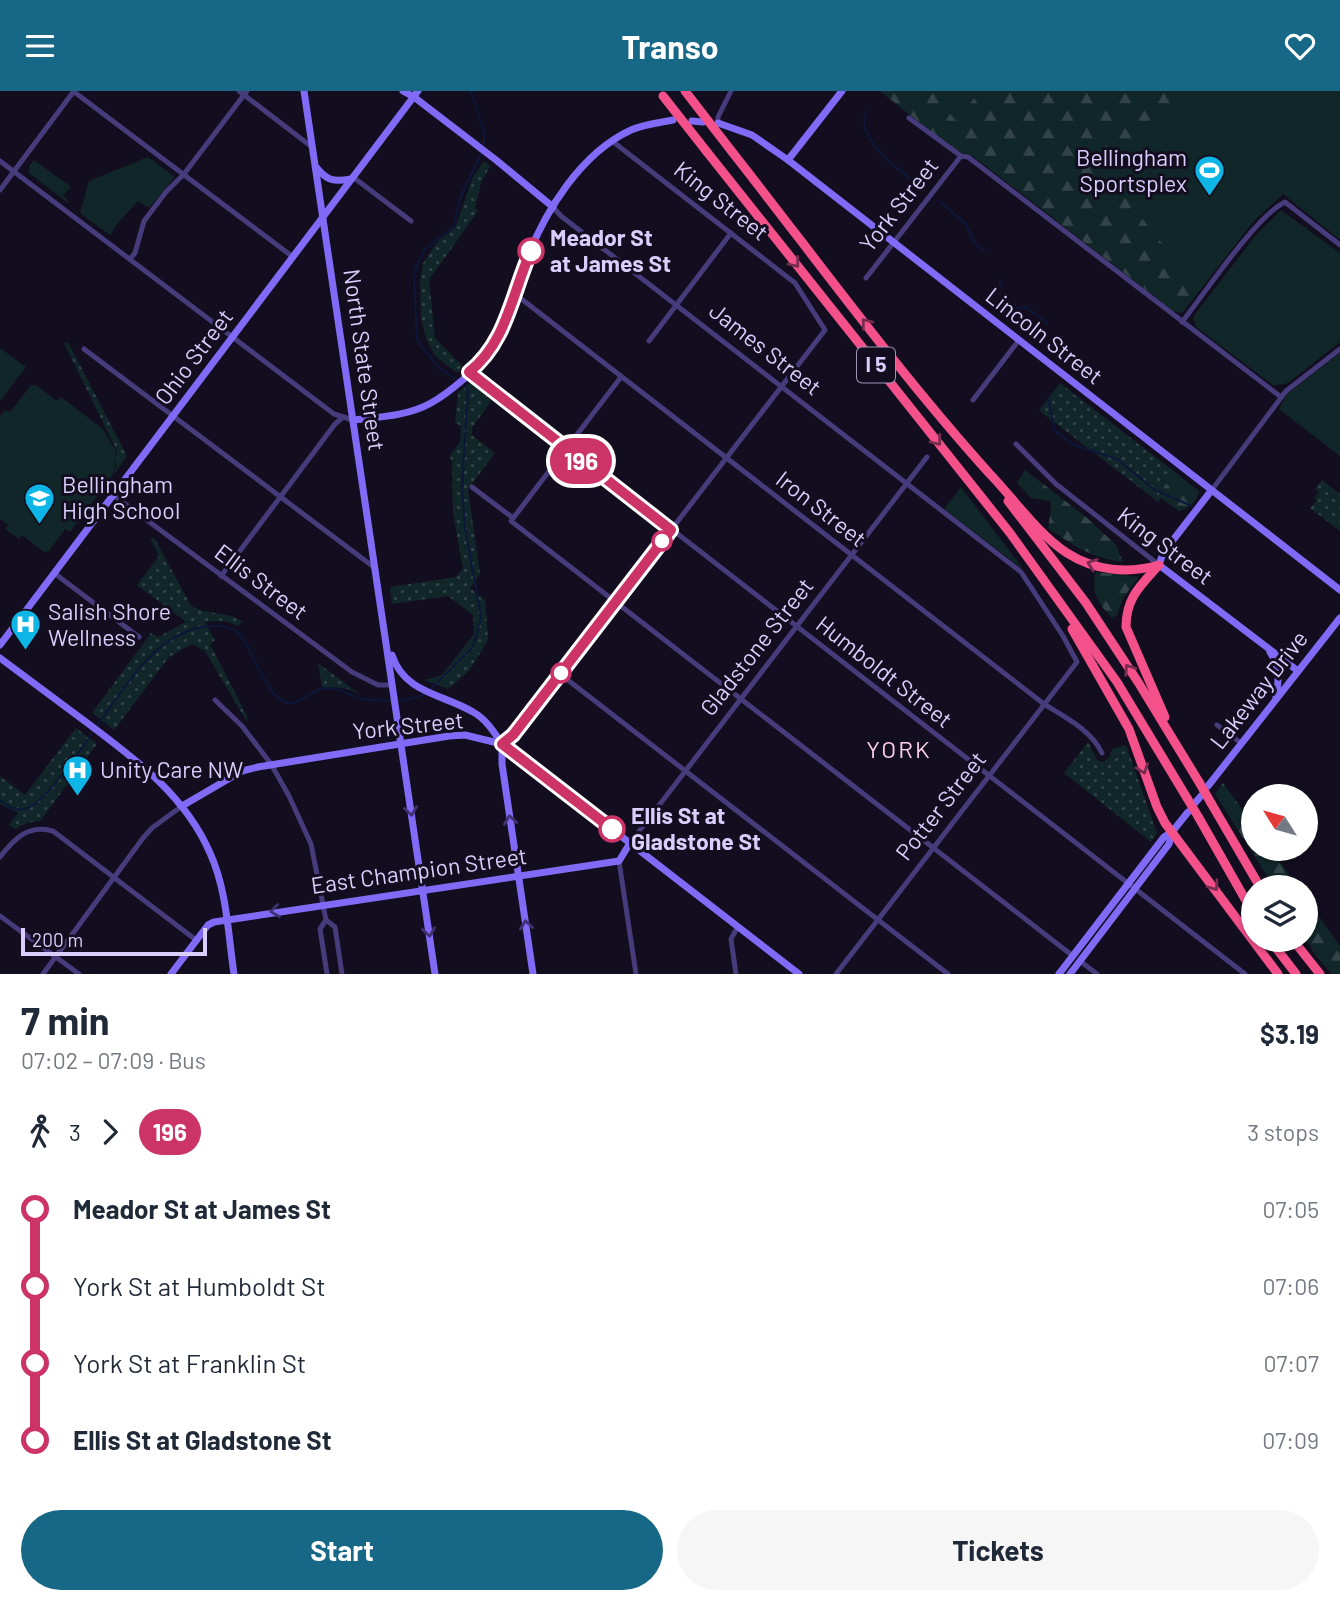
<!DOCTYPE html>
<html lang="en">
<head>
<meta charset="utf-8">
<style>
  body { margin:0; font-family:Barlow,sans-serif; background:#f6f6f7; color:#1f2937; height:100vh; display:flex; flex-direction:column; font-size:26px; white-space:nowrap }
  * { box-sizing:border-box; margin:0 }
  p { font-size:23px; color:#747a83 }
  .icon { flex:none; width:38px; height:38px; fill:none; stroke:currentColor; stroke-width:2; stroke-linecap:round; stroke-linejoin:round }
  .map { position:relative; height:883px; overflow:hidden }
  .drawer { display:flex; flex-direction:column; background:#fff; flex:1 }
  .drawer>* { flex:none }
  .badge { padding:0 14px; border-radius:23px; font-size:24px; line-height:46px }
  .needle { width:46px; rotate:307deg }
  .controls { position:absolute; left:1241px; top:693px; display:grid; gap:14px }
  .controls a { display:grid; place-items:center; width:77px; height:77px; border-radius:50%; background:#fff; box-shadow:0 2px 5px #0004; font-size:35px }
  .scale { position:absolute; left:21px; bottom:18px; width:186px; box-sizing:border-box; padding-left:7px; border:4px solid #d9cefc; border-top:0; font-size:19px; line-height:24px; white-space:nowrap; color:#d9cefc; -webkit-text-stroke:5px #130e1f; paint-order:stroke }
  .map>.badge { position:absolute; translate:-50% -50%; box-shadow:0 0 0 4px #fff }
  .legs { display:flex; align-items:center; gap:10px; height:77px; padding:0 21px; font-size:23px }
  .legs p { margin-inline-start:auto }
  .summary { display:flex; align-items:center; justify-content:space-between; height:119px; padding:0 21px }
  h1 { font-size:38px; font-weight:700; line-height:52px }
  .action { display:flex; gap:14px; margin-top:auto; padding:14px 21px }
  .action a { flex:1; height:80px; border-radius:42px; background:#176887; color:#fff; font-size:28px; font-weight:700; line-height:80px; text-align:center }
  .action a+a { background:#f6f6f7; color:#1f2937 }
  ul { padding:0 21px; list-style:none }
  li { display:flex; align-items:center; gap:24px; height:77px; font-size:26px }
  li i { display:grid; place-items:center; width:10px; height:100%; margin:0 9px; background:currentColor }
  li i::after { content:''; width:18px; height:18px; margin:-9px; border:5px solid; border-radius:50%; background:#fff }
  li p { margin-inline-start:auto }
  li:first-child i { background:linear-gradient(#0000 50%,currentColor 0) }
  li:last-child i { background:linear-gradient(currentColor 50%,#0000 0) }
  header { display:flex; justify-content:space-between; align-items:center; height:91px; padding:0 21px; background:#176887; color:#fff; font-size:32px; font-weight:700 }
  .map>svg:first-child { display:block }
  .green { fill:#112628 }
  .forest { fill:url(#forest-firs) }
  .park { fill:url(#park-dots) }
  .lines { fill:none; stroke-linecap:round; stroke-linejoin:round }
  .stream { stroke:#0c1739; stroke-width:2 }
  .street { stroke:#463b7b; stroke-width:5 }
  .secondary { stroke:#816bf6; stroke-width:7 }
  .highway { stroke:#f4518a; stroke-width:9 }
  .highway-bridge { stroke:#f4518a; stroke-width:9 }
  .oneway { stroke:#782c4f }
  .oneway2 { stroke:#3f3375 }
  .line-1-casing { stroke:#fff; stroke-width:16 }
  .line-1 { stroke:#c36; stroke-width:10 }
  .stop-1-dot { fill:#fff; stroke:#c36; stroke-width:3.5 }
  .labels { text-anchor:middle; stroke-width:6; stroke-linejoin:round; paint-order:stroke }
  .shield { fill:#130e1f; stroke:#9e94ba; stroke-width:2 }
  .shield-label { font-size:21px; font-weight:bold; fill:#d9cefc }
  .poi-label { font-size:23px; fill:#d9cefc; stroke:#130e1f; text-anchor:start }
  .street-label { font-size:23px; fill:#d9cefc; stroke:#130e1f }
  .stop-label { font-size:23px; font-weight:bold; fill:#d9cefc; stroke:#130e1f; text-anchor:start }
  .neighbourhood-label { font-size:24px; letter-spacing:2px; fill:#fcd0e7; stroke:#130e1f }
</style>
</head>
<body>
<header><svg class="icon" aria-label="menu" viewBox="0 0 24 24"><path d="M4 6h16M4 12h16M4 18h16"/></svg>Transo<svg class="icon" aria-label="heart" viewBox="0 0 24 24"><path d="M12 20l-8-8c-3-5 5-10 8-4 3-6 11-1 8 4z"/></svg></header>
<div class="map">
<svg width="1340" height="883" viewBox="0 0 1340 883">
  <defs>
    <pattern id="forest-firs" width="22" height="20" patternUnits="userSpaceOnUse" patternTransform="scale(1.75)"><rect width="22" height="20" fill="#112628"/><path d="M5 1l3.5 6h-7zM16 11l3.5 6h-7z" fill="#334448"/></pattern>
    <pattern id="park-dots" width="8" height="8" patternUnits="userSpaceOnUse" patternTransform="scale(1.75)"><rect width="8" height="8" fill="#112628"/><path d="M2 2h.1M6 6h.1" fill="none" stroke="#334448" stroke-width="1.8" stroke-linecap="round"/></pattern>
  </defs>
  <rect width="100%" height="100%" fill="#130e1f"/>
  <g class="green">
    <path d="M880 0H1340V149L1283 103 1253 131 1183 221 1178 222 973 65 954 59Z"/>
    <path d="M148 66 175 86 149 117 138 110 117 133 110 144 80 122 89 90Z"/>
    <path d="M34 69 71 96 63 104 68 110V112L30 83 29 75Z"/>
    <path d="M1281 119 1340 162V251L1288 292 1274 295 1196 236 1193 226 1255 145Z"/>
    <path d="M0 257 26 276 0 310Z"/>
    <path d="M1340 262V365L1279 318 1287 303Z"/>
    <path d="M31 294H36L57 310 61 306 103 338 116 361 114 382 70 441 65 438 49 460 44 461 22 444 19 448 5 438 8 434 0 428V325L5 319 10 321Z"/>
    <path d="M961 396 1024 479 944 418Z"/>
  </g>
  <g class="forest">
    <path d="M880 0H931L956 30 980 0H1166L1180 18 1103 79 1198 197 1182 219 1173 220 973 65 954 59Z"/>
    <path d="M1060 292 1199 400C1198 410 1188 418 1179 420L1161 407 1158 411 1039 319Z"/>
    <path d="M1025 379 1086 426 1116 454 1123 471C1091 467 1074 455 1048 437L1051 419 1050 410 1031 407 1017 392Z"/>
    <path d="M1096 481 1139 486 1123 507 1117 524 1112 527C1099 513 1090 501 1096 481Z"/>
    <path d="M1223 692 1253 733V758H1270L1298 796H1274L1215 703Z"/>
    <path d="M1306 807 1340 855V883H1332L1315 864 1306 848Z"/>
  </g>
  <g class="park">
    <path d="M484 70 490 75 481 92 475 117 478 120 429 189 435 247 463 276 457 282 435 265 427 250 421 228 420 189 423 172 438 150 455 137 473 86Z"/>
    <path d="M68 251 127 365 115 382 117 360 64 252Z"/>
    <path d="M471 290 491 310 472 337V344L495 362 468 398 480 483 470 497 485 509 488 549 469 580 448 598 424 589 442 584 474 543 473 524 448 505 392 513 390 496 456 486 463 478 453 421 452 369 449 366 460 351 461 336 455 331 458 302Z"/>
    <path d="M1062 294 1176 382 1155 408 1041 321Z"/>
    <path d="M1322 389 1340 403V440L1310 417 1317 409 1314 407 1319 401 1315 398Z"/>
    <path d="M152 446 155 448 191 515C207 524 226 520 242 530L238 535 224 530 205 531 215 549 210 553 247 625V631L205 560 192 553 169 566 114 639 92 622 151 542 158 546 186 531 137 494 159 465 151 449Z"/>
    <path d="M318 572 361 604 345 597 322 596Z"/>
    <path d="M76 637 97 653 40 730 27 732 15 738 9 734 18 722 0 713V685L25 704Z"/>
    <path d="M1088 651 1097 669 1103 671 1109 667 1112 658 1126 654 1157 742 1151 751 1064 682Z"/>
  </g>
  <g class="lines">
    <g class="stream">
      <path d="M471 0 484 41V54"/>
      <path d="M866 20C853 49 906 84 925 99"/>
      <path d="M939 110 965 132 974 151 984 159"/>
      <path d="M988 210 1000 195V188"/>
      <path d="M998 219 1026 216 1048 233"/>
      <path d="M458 290 439 277 417 249 414 183 424 159 453 136 461 105 481 63"/>
      <path d="M1048 306 1055 340 1074 354 1117 368 1155 399 1192 415"/>
      <path d="M431 598 473 556 481 526 465 437 462 395 468 300 463 293"/>
      <path d="M399 610 418 606 427 602"/>
      <path d="M96 636C125 598 156 538 211 535 222 534 233 536 241 545 248 553 251 564 256 573 261 583 267 592 273 602 297 627 304 598 327 597 339 597 349 604 359 607 370 610 382 609 393 610"/>
      <path d="M0 709C8 715 15 720 25 718 43 715 82 657 93 641"/>
    </g>
    <g class="street">
      <path d="M73 0 293 166"/>
      <path d="M239 0 312 56"/>
      <path d="M909 27 961 65 968 66 1281 306"/>
      <path d="M718 32V26L731 0"/>
      <path d="M0 70 334 323 353 329"/>
      <path d="M353 86 411 130"/>
      <path d="M0 99 74 0"/>
      <path d="M553 116 561 125 1021 481 1063 545 1077 571 836 883"/>
      <path d="M130 168 135 162 144 130 166 101 184 83 247 0"/>
      <path d="M866 187 961 65"/>
      <path d="M515 203 1044 613C1065 626 1091 639 1102 662"/>
      <path d="M1182 231C1205 202 1256 125 1285 111L1340 154"/>
      <path d="M649 250 731 142"/>
      <path d="M84 258 375 477"/>
      <path d="M469 281 1245 883"/>
      <path d="M621 286 511 430 1073 865"/>
      <path d="M973 309 1019 249"/>
      <path d="M1016 353 1056 393 1159 474"/>
      <path d="M472 396 513 427"/>
      <path d="M1211 400 1286 300 1340 258"/>
      <path d="M113 404 352 581 378 594H392"/>
      <path d="M54 482 139 546"/>
      <path d="M221 485 335 333 342 327"/>
      <path d="M560 583 948 883"/>
      <path d="M215 609 242 635 271 673 289 705 311 753 326 829 320 838 327 883"/>
      <path d="M1217 634 1241 652"/>
      <path d="M502 653 513 644 825 239 795 192 612 50"/>
      <path d="M630 752 927 366"/>
      <path d="M0 766C14 748 28 733 53 740L196 849"/>
      <path d="M619 770 636 883"/>
      <path d="M0 825 79 883"/>
      <path d="M326 829 335 836 342 883"/>
      <path d="M1080 870 1097 883"/>
      <path d="M43 883 143 747 152 737 182 715"/>
      <path d="M736 883 731 848 738 835"/>
    </g>
    <g class="secondary">
      <path d="M304 0 435 883"/>
      <path d="M403 0 414 6 496 69 553 116"/>
      <path d="M692 30 703 31"/>
      <path d="M718 32 752 44 788 69 1340 499"/>
      <path d="M788 69 842 0"/>
      <path d="M316 76C327 90 334 91 351 88"/>
      <path d="M353 329C379 326 408 325 431 312 449 302 480 276 491 259 508 231 515 200 526 170 545 120 581 62 631 39 645 33 659 32 673 29"/>
      <path d="M1211 400 1163 462 1159 474 1298 580"/>
      <path d="M0 554 418 0"/>
      <path d="M1270 561C1280 576 1279 589 1276 606"/>
      <path d="M392 564C404 602 443 603 473 621 486 628 494 641 502 653L799 883"/>
      <path d="M0 567C30 589 60 612 90 634 138 670 186 706 210 762 227 799 228 843 234 883"/>
      <path d="M502 653V673L533 883"/>
      <path d="M1208 695 1340 527"/>
      <path d="M1195 712 1201 705"/>
      <path d="M182 715 242 680 258 676 449 645 465 644 502 653"/>
      <path d="M171 883 208 834 214 831 619 770 630 752"/>
      <path d="M1059 883 1164 746 1172 741 1188 721"/>
      <path d="M1070 883 1169 753 1172 741"/>
    </g>
    <g class="highway">
      <path d="M707 61 1010 442 1117 591 1187 707"/>
      <path d="M733 62C817 169 898 281 989 382 1014 408 1037 442 1067 462 1095 480 1128 483 1159 474"/>
      <path d="M1008 410 1086 512 1138 591 1199 691"/>
      <path d="M1158 475C1140 495 1126 507 1126 536L1165 626"/>
      <path d="M1072 538 1129 638 1157 716 1165 732 1278 883"/>
      <path d="M1211 712 1260 796"/>
      <path d="M1199 727 1253 822"/>
      <path d="M1270 849 1296 883"/>
      <path d="M1293 849 1320 883"/>
    </g>
    <g class="highway-bridge">
      <path d="M685 0 733 62"/>
      <path d="M663 5 707 61"/>
      <path d="M1199 691 1211 712"/>
      <path d="M1187 707 1199 727"/>
    </g>
  </g>
  <defs><path id="oneway-chevron" d="M-2-3.5L2.5 0L-2 3.5" fill="none" stroke-width="1.6" stroke-linecap="round" stroke-linejoin="round" transform="scale(1.75)"/></defs>
  <g class="oneway">
    <use href="#oneway-chevron" transform="translate(795 172) rotate(52)"/>
    <use href="#oneway-chevron" transform="translate(866 232) rotate(-128)"/>
    <use href="#oneway-chevron" transform="translate(937 350) rotate(52)"/>
    <use href="#oneway-chevron" transform="translate(1092 473) rotate(-160)"/>
    <use href="#oneway-chevron" transform="translate(1129 578) rotate(-124)"/>
    <use href="#oneway-chevron" transform="translate(1143 678) rotate(70)"/>
    <use href="#oneway-chevron" transform="translate(1214 795) rotate(54)"/>
  </g>
  <g class="oneway2">
    <use href="#oneway-chevron" transform="translate(411 720) rotate(82)"/>
    <use href="#oneway-chevron" transform="translate(510 729) rotate(-98)"/>
    <use href="#oneway-chevron" transform="translate(275 820) rotate(172)"/>
    <use href="#oneway-chevron" transform="translate(526 834) rotate(-98)"/>
    <use href="#oneway-chevron" transform="translate(429 841) rotate(82)"/>
  </g>
  <g class="lines">
    <defs>
      <path id="line-1" d="M531 160C512 202 507 251 469 281L671 439 513 644 502 653 612 738"/>
    </defs>
    <use href="#line-1" class="line-1-casing"/>
    <use href="#line-1" class="line-1"/>
  </g>
  <defs>
    <symbol id="stadium-pin" viewBox="-11 -11 22 30"><path d="M0 17L-7.5 6A9.5 9.5 0 1 1 7.5 6Z" fill="#0eb6e8" stroke="#130e1f"/><path d="M0-5a6.5 5 0 1 0 0 10a6.5 5 0 1 0 0-10ZM-3.5-1.8h7v3.6h-7Z" fill="#fff"/></symbol>
    <symbol id="school-pin" viewBox="-11 -11 22 30"><path d="M0 17L-7.5 6A9.5 9.5 0 1 1 7.5 6Z" fill="#0eb6e8" stroke="#130e1f"/><path d="M0-5L7-2L0 1L-7-2ZM-4 1L0 2.5L4 1V4Q0 6-4 4Z" fill="#fff"/></symbol>
    <symbol id="hospital-pin" viewBox="-11 -11 22 30"><path d="M0 17L-7.5 6A9.5 9.5 0 1 1 7.5 6Z" fill="#0eb6e8" stroke="#130e1f"/><path d="M-5-5h3v3.5h4V-5h3V5h-3V1.5h-4V5h-3Z" fill="#fff"/></symbol>
  </defs>
  <g fill-rule="evenodd">
    <use href="#stadium-pin" x="1192" y="62" width="35" height="47"/>
    <use href="#school-pin" x="22" y="390" width="35" height="47"/>
    <use href="#hospital-pin" x="8" y="516" width="35" height="47"/>
    <use href="#hospital-pin" x="60" y="662" width="35" height="47"/>
  </g>
  <g class="stop-1-dot">
    <circle cx="531" cy="160" r="12"/>
    <circle cx="662" cy="450" r="9"/>
    <circle cx="561" cy="582" r="9"/>
    <circle cx="612" cy="738" r="12"/>
  </g>
  <g class="labels">
    <rect class="shield" x="857" y="256.5" width="38" height="35" rx="5"/>
    <g class="shield-label">
      <text x="876" y="281">I 5</text>
    </g>
    <g class="poi-label">
      <text x="1187" y="75" text-anchor="end">Bellingham<tspan x="1187" dy="26">Sportsplex</tspan></text>
      <text x="62" y="402">Bellingham<tspan x="62" dy="26">High School</tspan></text>
      <text x="48" y="529">Salish Shore<tspan x="48" dy="26">Wellness</tspan></text>
      <text x="100" y="687">Unity Care NW</text>
    </g>
    <g class="street-label">
      <text transform="translate(721 110) rotate(38)" y="8">King Street</text>
      <text transform="translate(899 114) rotate(-52)" y="8">York Street</text>
      <text transform="translate(1044 245) rotate(38)" y="8">Lincoln Street</text>
      <text transform="translate(765 258) rotate(38)" y="8">James Street</text>
      <text transform="translate(194 266) rotate(-53)" y="8">Ohio Street</text>
      <text transform="translate(364 269) rotate(82)" y="8">North State Street</text>
      <text transform="translate(821 418) rotate(38)" y="8">Iron Street</text>
      <text transform="translate(1165 455) rotate(37)" y="8">King Street</text>
      <text transform="translate(261 491) rotate(37)" y="8">Ellis Street</text>
      <text transform="translate(757 556) rotate(-52)" y="8">Gladstone Street</text>
      <text transform="translate(884 581) rotate(38)" y="8">Humboldt Street</text>
      <text transform="translate(1259 599) rotate(-52)" y="8">Lakeway Drive</text>
      <text transform="translate(408 635) rotate(-6)" y="8">York Street</text>
      <text transform="translate(941 715) rotate(-52)" y="8">Potter Street</text>
      <text transform="translate(419 780) rotate(-8)" y="8">East Champion Street</text>
    </g>
    <g class="stop-label">
      <text x="550" y="155">Meador St<tspan x="550" dy="26">at James St</tspan></text>
      <text x="631" y="733">Ellis St at<tspan x="631" dy="26">Gladstone St</tspan></text>
    </g>
    <g class="neighbourhood-label">
      <text x="899" y="667">YORK</text>
    </g>
  </g>
</svg>
<div class="controls">
<a><svg class="needle" viewBox="-14 -14 28 28"><path d="M0-13l5 13h-10z" fill="#e53935"/><path d="M0 13l5-13h-10z" fill="#747a83"/></svg></a>
<a><svg class="icon" aria-label="layers" viewBox="0 0 24 24"><path d="M12 4l9 5-9 5-9-5zM3 14l9 5 9-5"/></svg></a>
</div>
<div class="scale">200 m</div>
<b class="badge" style="left:581px;top:370px;background:#c36;color:#fff">196</b>
</div>
<section class="drawer">
<div class="summary"><div><h1>7 min</h1><p>07:02 – 07:09 · Bus</p></div><b>$3.19</b></div>
<div class="legs"><svg class="icon" aria-label="walk" viewBox="0 0 24 24"><circle cx="13" cy="4" r="2"/><path d="M13 8l-2 6 4 7M11 14l-3 7M7 12l3-4h3l4 4"/></svg>3<svg class="icon" aria-label="forward" viewBox="0 0 24 24"><path d="M9 5l7 7-7 7"/></svg><b class="badge" style="background:#c36;color:#fff">196</b><p>3 stops</p></div>
<ul>
<li><i style="color:#c36"></i><b>Meador St at James St</b><p>07:05</p></li>
<li><i style="color:#c36"></i><span>York St at Humboldt St</span><p>07:06</p></li>
<li><i style="color:#c36"></i><span>York St at Franklin St</span><p>07:07</p></li>
<li><i style="color:#c36"></i><b>Ellis St at Gladstone St</b><p>07:09</p></li>
</ul>
<div class="action"><a>Start</a><a>Tickets</a></div>
</section>
</body>
</html>
